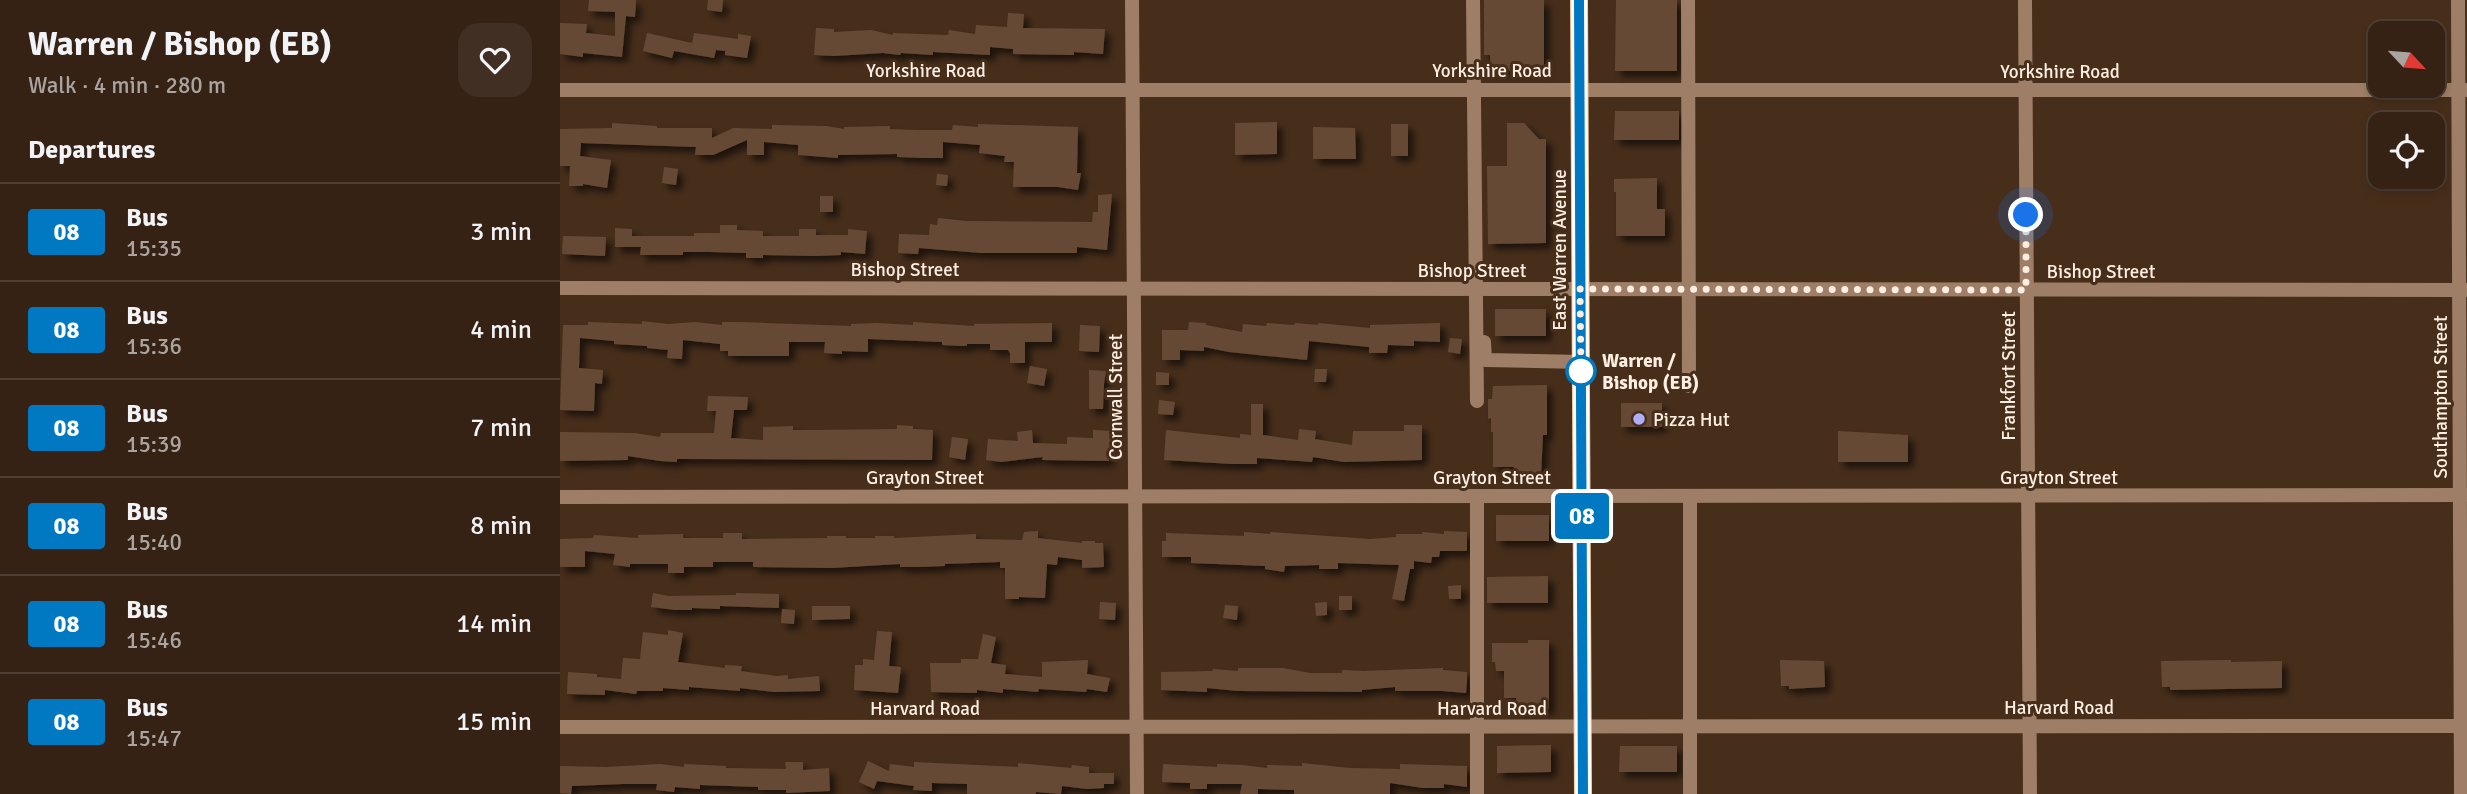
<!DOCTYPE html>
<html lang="en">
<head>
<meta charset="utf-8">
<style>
  body { margin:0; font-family:Signika,sans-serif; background:#402f22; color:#f1f3f6; height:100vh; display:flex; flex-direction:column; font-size:26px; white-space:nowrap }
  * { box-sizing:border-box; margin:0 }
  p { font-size:23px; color:#aaa4a0 }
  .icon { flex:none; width:38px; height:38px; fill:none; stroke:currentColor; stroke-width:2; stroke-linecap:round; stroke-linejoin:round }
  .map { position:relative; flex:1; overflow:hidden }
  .panel { display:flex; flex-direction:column; background:#352214; width:560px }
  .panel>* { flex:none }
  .badge { padding:0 14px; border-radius:5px; font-size:24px; line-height:46px }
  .needle { width:46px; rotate:116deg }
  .tools { position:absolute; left:1808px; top:21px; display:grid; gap:14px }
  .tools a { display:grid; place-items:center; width:77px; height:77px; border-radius:14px; background:#352214; box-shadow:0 4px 10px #0003,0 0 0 2px #4f3f34; font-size:35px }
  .you { position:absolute; width:35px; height:35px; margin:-18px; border:5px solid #fff; border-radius:50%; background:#1a73e8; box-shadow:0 0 0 10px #1a73e833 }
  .map>.badge { position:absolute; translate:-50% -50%; box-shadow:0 0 0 4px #fff }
  h2 { padding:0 28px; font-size:26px; line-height:63px }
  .round { display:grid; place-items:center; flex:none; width:74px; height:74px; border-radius:21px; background:#402f22 }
  .overview { display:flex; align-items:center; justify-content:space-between; height:119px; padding:0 28px }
  h1 { font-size:33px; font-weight:800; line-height:52px }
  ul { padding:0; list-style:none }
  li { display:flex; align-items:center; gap:21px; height:98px; padding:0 28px; border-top:2px solid #4f3f34 }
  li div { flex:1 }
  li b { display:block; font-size:26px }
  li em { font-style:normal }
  li .badge { min-width:77px; font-weight:700; text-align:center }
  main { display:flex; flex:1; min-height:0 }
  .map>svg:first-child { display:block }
  .building { fill:#654a36; filter:url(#shadow) }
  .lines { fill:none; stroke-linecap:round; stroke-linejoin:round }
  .minor { stroke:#9e7e66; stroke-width:14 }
  .major { stroke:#fec9a2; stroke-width:18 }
  .line-casing { stroke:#fff; stroke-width:16 }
  .line { stroke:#0079c2; stroke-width:10 }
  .walk { stroke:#feeee2; stroke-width:7; stroke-dasharray:0 12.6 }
  .stop-dot { fill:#fff; stroke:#0079c2; stroke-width:3.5 }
  .poi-dot { fill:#afaefa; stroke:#472e1b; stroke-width:2.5 }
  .labels { text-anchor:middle; stroke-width:6; stroke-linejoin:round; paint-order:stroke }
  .street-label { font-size:19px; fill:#feeee2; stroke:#472e1b }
  .stop-label { font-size:19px; font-weight:bold; fill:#feeee2; stroke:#472e1b; text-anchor:start }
  .poi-label { font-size:19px; fill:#feeee2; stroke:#472e1b; text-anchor:start }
</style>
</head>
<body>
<main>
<section class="panel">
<div class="overview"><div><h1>Warren / Bishop (EB)</h1><p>Walk · 4 min · 280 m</p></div><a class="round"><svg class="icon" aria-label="heart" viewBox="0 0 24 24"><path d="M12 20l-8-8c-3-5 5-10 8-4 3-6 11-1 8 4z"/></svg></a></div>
<h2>Departures</h2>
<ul>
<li><span class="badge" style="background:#0079c2;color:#fff">08</span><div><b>Bus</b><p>15:35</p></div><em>3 min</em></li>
<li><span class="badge" style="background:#0079c2;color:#fff">08</span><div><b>Bus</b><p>15:36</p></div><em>4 min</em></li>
<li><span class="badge" style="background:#0079c2;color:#fff">08</span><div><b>Bus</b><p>15:39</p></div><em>7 min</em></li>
<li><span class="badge" style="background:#0079c2;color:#fff">08</span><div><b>Bus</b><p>15:40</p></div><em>8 min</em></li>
<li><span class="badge" style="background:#0079c2;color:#fff">08</span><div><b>Bus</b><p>15:46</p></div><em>14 min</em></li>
<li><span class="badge" style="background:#0079c2;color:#fff">08</span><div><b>Bus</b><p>15:47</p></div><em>15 min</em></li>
</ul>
</section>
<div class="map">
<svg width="1907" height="794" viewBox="0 0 1907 794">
  <defs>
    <filter id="shadow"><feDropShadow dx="5.5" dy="5.5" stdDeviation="3.5" flood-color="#0009"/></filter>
  </defs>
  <rect width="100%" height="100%" fill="#472e1b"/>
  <g class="building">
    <path d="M29 0H76L75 17 66 16 62 57 23 53V57L0 54V23L27 24 26 33 55 36V12L28 11Z"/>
    <path d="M148 0H163L162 12 147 10Z"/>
    <path d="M924 0H984V70L931 71 930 55H924Z"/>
    <path d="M1056 0H1117V71H1055Z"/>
    <path d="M448 13 464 14 463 28 545 29 543 54 514 52V55L453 54V49L430 47V55L373 52V55L341 53 340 55 323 53 274 56 254 55 256 28 274 29V32L311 30 333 35V33L388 35 389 30 415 34 416 25 447 27Z"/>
    <path d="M87 33 132 43 134 33 178 39V34L191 36 187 58 165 55V51L156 50 154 58 114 51 112 58 83 51Z"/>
    <path d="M1055 111H1119V140H1054Z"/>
    <path d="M717 122V154L675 155V123Z"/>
    <path d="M52 123 97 126V128H152V138L173 128 212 129V125L266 126 284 129V127L330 126V129L356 130H392L393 125 418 127V124L518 127 517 173H521L518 190 498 187H453L454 162H444L445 156 419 153 420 145 383 142V158H364L337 157V154L278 155V158L238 155V145L204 142V155H187V140L153 155H135L136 147 21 143 20 156 51 160 47 188 23 184V186H9L10 166H0V129L52 128Z"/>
    <path d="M947 123H964L979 139H986V243L928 244 927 166H947Z"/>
    <rect x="831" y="124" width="17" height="32"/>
    <path d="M753 127 795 128 796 159H753Z"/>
    <path d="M104 167 118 169 116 185 102 183Z"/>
    <path d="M377 174 388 175 387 186 376 185Z"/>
    <path d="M1097 178V209H1105V236H1056V192H1054V179Z"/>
    <path d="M552 194 547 250 517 247V253H421L359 248 358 254 338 253 339 234 369 235 370 224 377 225 378 218 406 221 532 222 533 212H538V195Z"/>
    <rect x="260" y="196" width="13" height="16"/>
    <path d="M160 225H177V230L203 231V236H239V229H256V235H288V229L307 231 305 254 281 252V255L255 256 203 255V258H186V253L150 252H123V255H80L81 247H55V228L72 229V236H134V233H160Z"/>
    <path d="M3 236 46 237 45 256 2 254Z"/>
    <rect x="935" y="309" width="51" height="27"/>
    <path d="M82 321 108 324 135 322 162 325V322H180L291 326V324L317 323 353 325V322L414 326V324L492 323V342H465V363H450V353L448 350H430V344H407V346H401L382 345V342L308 339V352L282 351V354L264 353 265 342H229V356H168V351H160V344L123 340 122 359 107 358 108 350 87 348V346L54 344V341L20 338 19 368 43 370 42 384 35 383 34 411 0 410 3 325H28V322L82 324Z"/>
    <path d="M629 322 646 323V325L682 332 683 324 706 326 707 323 734 325 735 323 758 325V323L810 328V325L880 323V342L854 341V346L828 345 827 353H809V347L749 341 747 360 669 352 644 347V351L620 350V360H602V330H628Z"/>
    <path d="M520 325 540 326 539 352 519 351Z"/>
    <path d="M890 338 902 339 900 354 888 352Z"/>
    <path d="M470 366 487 369 484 386 467 383Z"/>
    <path d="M755 369H767L766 382H754Z"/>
    <path d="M529 370 546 371 544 384 543 409H529Z"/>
    <path d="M596 372 609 373V385H596Z"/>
    <path d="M987 385V435H983L981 476H954V467H933V432H931V418L928 419V399H932L933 386Z"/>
    <path d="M148 396 188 397 187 410H174L171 438 203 440V427L233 426V430H257L337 429V425L353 426V429L373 430 372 460 117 459V462L100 461 68 456V460L0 461V432L75 433 100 437 101 433H154L156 411H147Z"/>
    <path d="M599 400 615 402 613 415 598 414Z"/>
    <rect x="1061" y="403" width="41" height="24"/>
    <path d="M691 404H703V435L738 440 739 429 756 431 755 439 792 445 793 431H844V425H862V460L784 462 753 457 752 462 697 458V464H672L604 460 606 430 680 438V434L691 435Z"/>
    <path d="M472 430 473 443 507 444V437L533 438V430L551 431 549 461 482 460 483 457 441 462 426 460 428 439 458 441 457 432Z"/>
    <path d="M1278 431 1348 435V462H1278Z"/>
    <path d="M392 437 408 439 405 460 389 457Z"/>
    <rect x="936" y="515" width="53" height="26"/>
    <path d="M478 531V538L522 543V541H535V543H543L544 567 522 568V560L498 557 497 565 487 564 485 598 459 597V599H445V568H440V562L385 564V566L359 567H340V564L272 568 193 567V562H153V567H124V573H108V564H70V567L53 565 55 554 25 551V567H0V539L33 538 34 535 78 538V535L123 534V538H163V533H182V539L267 538V536H286V538H315V536H334V538L416 534V539L462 540 464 532Z"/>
    <path d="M884 531 907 532V551H880L879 557H872L871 563 854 561V569H850L844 601 832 599 839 565 778 563V569H759V565L725 566 724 572 705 569V566L631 563V557H602V541H606V533L684 536V532L710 534V532L810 539 836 537V534H862V532L884 534Z"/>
    <path d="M988 576V603H927V577Z"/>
    <path d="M901 585V599H889L888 586Z"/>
    <path d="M93 593 109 596 176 595V593L219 594V608L160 606V609L132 608V610H115L91 607Z"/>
    <rect x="779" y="596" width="13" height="14"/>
    <path d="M540 602 556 603 555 620 539 619Z"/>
    <path d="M767 602V615L756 616 755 603Z"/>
    <path d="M665 605 678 606 677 620 663 618Z"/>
    <path d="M252 606H290V619L252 620Z"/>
    <path d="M222 609 235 610 234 624 221 623Z"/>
    <path d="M108 630 123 633 118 662 165 668V665L182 666 181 671 217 676 228 675V679L259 676 260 691 214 692 180 688V691L129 687V690L103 688V691H77L76 694 45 690V695L7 694 8 672 37 674V677L61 679 63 658 80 659 83 632 108 635Z"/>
    <path d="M317 631 332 632 329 666 341 667 338 693 294 690 295 665H303V659L314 660Z"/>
    <path d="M423 634 436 637 431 663 446 665 445 674 482 677V662L528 660 527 674 550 678 547 692 527 689 526 692 479 689 478 692 443 689V693L417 690V693L371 692 370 663H401V659H418Z"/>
    <path d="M968 640H989V709L956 710V698H944V671H936L935 662H932V643H968Z"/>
    <path d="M1220 660 1264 661 1265 687 1229 689V686H1221Z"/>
    <path d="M1671 660V662L1722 661V688L1610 690V687H1602L1601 661Z"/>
    <path d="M678 668H723L750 673H782V670L803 671 883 668V670L907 672V682L906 693 882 691H835V687L802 690V692L678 691 647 688V692L601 690V672L652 671 653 669 678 671Z"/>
    <path d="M991 745V772L937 773V746Z"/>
    <path d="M1060 746H1117V772H1059Z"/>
    <path d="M308 761 329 771 330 764 354 767V762L458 767V763L511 768 512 765 529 767V773H554V784H544V788L527 789 502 786 501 794 476 792V794H407V784L372 783V791L353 790 354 786 317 781 314 789 299 782Z"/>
    <path d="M225 762H243V770L269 768 270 791 226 793V790H198V787L140 785V789L115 787 114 792 96 790 97 784H63L12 786 11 794 0 793V766L47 767 100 764 124 767V764L166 766V768L226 769Z"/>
    <path d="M742 763 790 768 840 769V764L907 766V787L884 784V788H863L830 783V794H734V790L698 789V794H680L682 784H647V789H630V783L602 782 603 764 657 767V764L682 765 707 768V765L742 766Z"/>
  </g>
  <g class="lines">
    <g class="minor">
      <path d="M572 0 577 794"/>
      <path d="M913 0 917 401"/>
      <path d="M1128 0 1129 386"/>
      <path d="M1465 0 1470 794"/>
      <path d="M1898 0 1901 794"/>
      <path d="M0 90H1907"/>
      <path d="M0 288 1907 290"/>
      <path d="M924 342 925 360 1021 362"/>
      <path d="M917 496V794"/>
      <path d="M1130 496V794"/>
      <path d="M0 497 1907 495"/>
      <path d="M0 727 1907 726"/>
    </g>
    <path class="major" d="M1019 0 1023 794"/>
  </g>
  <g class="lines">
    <defs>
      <path id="line" d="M1019 0 1023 794"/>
    </defs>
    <use href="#line" class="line-casing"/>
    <use href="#line" class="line"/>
    <path class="walk" d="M1021 371V374L1020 289 1466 290V215"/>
  </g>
  <circle class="stop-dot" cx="1021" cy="371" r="14"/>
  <circle class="poi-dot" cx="1079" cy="419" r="7"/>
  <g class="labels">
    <g class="street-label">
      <text x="366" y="77">Yorkshire Road</text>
      <text x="932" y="77">Yorkshire Road</text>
      <text x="1500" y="78">Yorkshire Road</text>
      <text transform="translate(999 250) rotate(-90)" y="7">East Warren Avenue</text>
      <text x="345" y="276">Bishop Street</text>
      <text x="912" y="277">Bishop Street</text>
      <text x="1541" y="278">Bishop Street</text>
      <text transform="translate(1448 376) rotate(-90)" y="7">Frankfort Street</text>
      <text transform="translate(555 397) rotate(-90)" y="7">Cornwall Street</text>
      <text transform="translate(1880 397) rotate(-90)" y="7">Southampton Street</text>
      <text x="365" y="484">Grayton Street</text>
      <text x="932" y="484">Grayton Street</text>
      <text x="1499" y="484">Grayton Street</text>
      <text x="1499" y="714">Harvard Road</text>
      <text x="365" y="715">Harvard Road</text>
      <text x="932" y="715">Harvard Road</text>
    </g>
    <g class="stop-label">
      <text x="1042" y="367">Warren /<tspan x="1042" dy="22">Bishop (EB)</tspan></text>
    </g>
    <g class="poi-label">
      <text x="1093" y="426">Pizza Hut</text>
    </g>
  </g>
</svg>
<div class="tools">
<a><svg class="needle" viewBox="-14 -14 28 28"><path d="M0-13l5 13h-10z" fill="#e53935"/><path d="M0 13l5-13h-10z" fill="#aaa4a0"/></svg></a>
<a><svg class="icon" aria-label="locate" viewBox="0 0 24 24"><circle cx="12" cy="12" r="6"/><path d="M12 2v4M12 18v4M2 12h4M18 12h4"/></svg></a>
</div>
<div class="you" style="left:1466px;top:215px"></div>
<b class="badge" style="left:1022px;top:516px;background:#0079c2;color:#fff">08</b>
</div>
</main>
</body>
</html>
